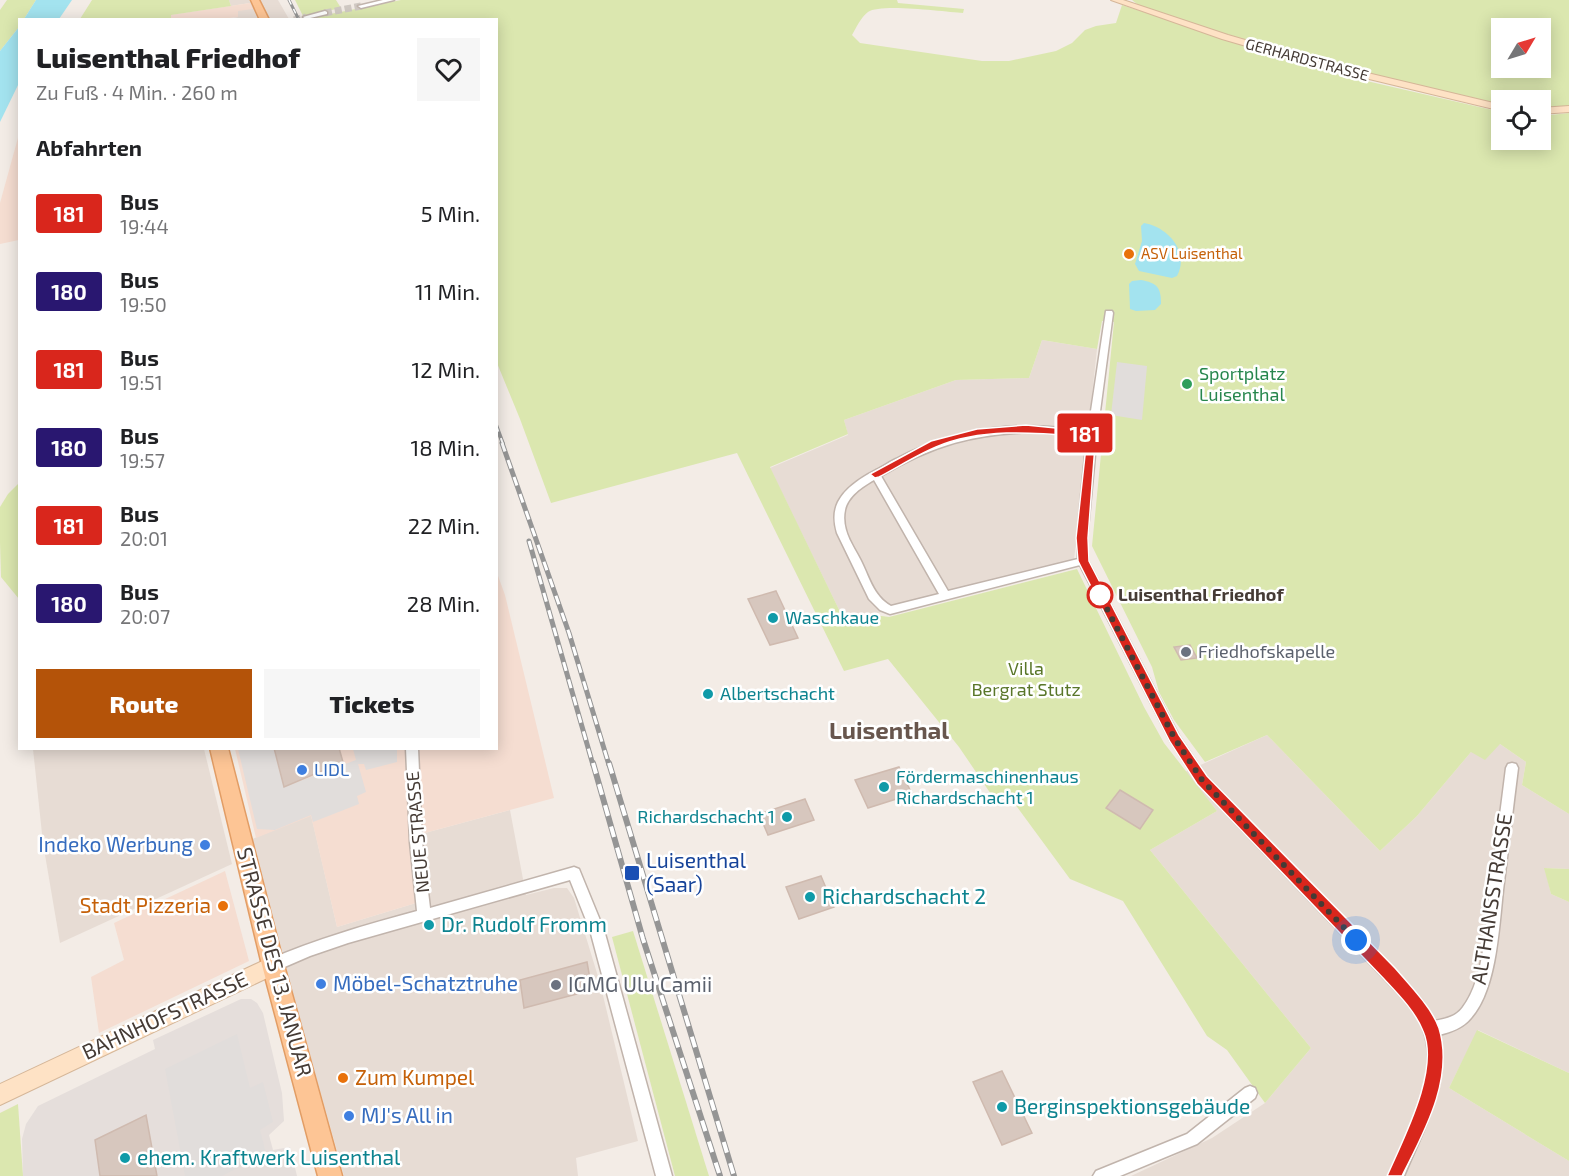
<!DOCTYPE html>
<html lang="de">
<head>
<meta charset="utf-8">
<style>
  body { margin:0; font-family:"Exo 2",sans-serif; background:#f6f6f6; color:#202124; height:100vh; display:flex; flex-direction:column; font-size:22px; white-space:nowrap }
  * { box-sizing:border-box; margin:0 }
  p { font-size:20px; color:#757577 }
  .icon { flex:none; width:33px; height:33px; fill:none; stroke:currentColor; stroke-width:2; stroke-linecap:round; stroke-linejoin:round }
  .map { position:relative; flex:1; overflow:hidden }
  .drawer { position:absolute; left:18px; top:18px; width:480px; height:732px; display:flex; flex-direction:column; background:#fff; border-radius:0px; box-shadow:0 3px 15px #0003 }
  .drawer>* { flex:none }
  .badge { padding:0 12px; border-radius:4px; font-size:21px; line-height:39px }
  .needle { width:39px; rotate:52deg }
  .tools { position:absolute; left:1491px; top:18px; display:grid; gap:12px }
  .tools a { display:grid; place-items:center; width:60px; height:60px; border-radius:0px; background:#fff; box-shadow:0 3px 15px #0003; font-size:30px }
  .you { position:absolute; width:30px; height:30px; margin:-15px; border:4px solid #fff; border-radius:50%; background:#1a73e8; box-shadow:0 0 0 9px #1a73e833 }
  .map>.badge { position:absolute; translate:-50% -50%; box-shadow:0 0 0 3px #fff }
  h2 { padding:0 18px; font-size:22px; line-height:54px }
  .round { display:grid; place-items:center; flex:none; width:63px; height:63px; border-radius:0px; background:#f6f6f6 }
  .summary { display:flex; align-items:center; justify-content:space-between; height:102px; padding:0 18px }
  h1 { font-size:28px; font-weight:800; line-height:45px }
  .action { display:flex; gap:12px; margin-top:auto; padding:12px 18px }
  .action a { flex:1; height:69px; border-radius:0px; background:#b45309; color:#fff; font-size:24px; font-weight:800; line-height:69px; text-align:center }
  .action a+a { background:#f6f6f6; color:#202124 }
  ul { padding:0; list-style:none }
  li { display:flex; align-items:center; gap:18px; height:78px; padding:0 18px }
  li div { flex:1 }
  li b { display:block; font-size:22px }
  li em { font-style:normal }
  li .badge { min-width:66px; font-weight:700; text-align:center }
  .map>svg:first-child { display:block }
  .residential { fill:#e7dcd4 }
  .commercial { fill:#f5ddd1 }
  .industrial { fill:#e5dedb }
  .green { fill:#dbe7af; fill-rule:evenodd }
  .parking { fill:#e1dddb }
  .water { fill:#a3e3ef }
  .building { fill:#d7c7be; stroke:#cfbaaf; stroke-width:1.5 }
  .lines { fill:none; stroke-linecap:round; stroke-linejoin:round }
  .street-tunnel { stroke:#d0c9c3; stroke-width:7; stroke-dasharray:7 3; stroke-linecap:butt }
  .street-casing { stroke:#c1b4ac; stroke-width:3 }
  .secondary-casing { stroke:#d5b698; stroke-width:2 }
  .primary-casing { stroke:#e29d65; stroke-width:3 }
  .street { fill:#fff; fill-rule:evenodd }
  .secondary { fill:#fee2c5; fill-rule:evenodd }
  .primary { fill:#fdc595; fill-rule:evenodd }
  .rail-far3-casing { stroke:#959595; stroke-width:3 }
  .rail-far2-casing { stroke:#959595; stroke-width:4 }
  .rail-far1-casing { stroke:#959595; stroke-width:5 }
  .rail-casing { stroke:#959595; stroke-width:6 }
  .rail-far3 { stroke:#fff; stroke-width:1.5; stroke-dasharray:5; stroke-linecap:butt }
  .rail-far2 { stroke:#fff; stroke-width:2; stroke-dasharray:7; stroke-linecap:butt }
  .rail-far1 { stroke:#fff; stroke-width:3; stroke-dasharray:9; stroke-linecap:butt }
  .rail { stroke:#fff; stroke-width:4; stroke-dasharray:11; stroke-linecap:butt }
  .line { fill:#d9261c; stroke:#fff; stroke-width:1.5 }
  .walk { stroke:#453b35; stroke-width:6; stroke-dasharray:0 10.8 }
  .food-dot { fill:#e8710a; stroke:#fff; stroke-width:2 }
  .leisure-dot { fill:#2e9e5b; stroke:#fff; stroke-width:2 }
  .stop-dot { fill:#fff; stroke:#d9261c; stroke-width:3 }
  .culture-dot { fill:#0f9aa8; stroke:#fff; stroke-width:2 }
  .worship-dot { fill:#6b7280; stroke:#fff; stroke-width:2 }
  .shop-dot { fill:#3f7fe0; stroke:#fff; stroke-width:2 }
  .transit-dot { fill:#1a4fb4; stroke:#fff; stroke-width:2 }
  .labels { text-anchor:middle; stroke-width:5; stroke-linejoin:round; paint-order:stroke }
  .far-street-label { font-size:15px; fill:#453b35; stroke:#fff }
  .far-food-label { font-size:15px; fill:#c56008; stroke:#fff; text-anchor:start }
  .leisure-label { font-size:18px; fill:#27864d; stroke:#fff; text-anchor:start }
  .stop-label { font-size:18px; font-weight:bold; fill:#453b35; stroke:#fff; text-anchor:start }
  .culture-label { font-size:18px; fill:#0d838f; stroke:#fff; text-anchor:start }
  .worship-label { font-size:18px; fill:#5b616d; stroke:#fff; text-anchor:start }
  .park-label { font-size:18px; fill:#597629; stroke:#fff }
  .shop-label { font-size:18px; fill:#366cbe; stroke:#fff; text-anchor:start }
  .street-label { font-size:18px; fill:#453b35; stroke:#fff }
  .near-shop-label { font-size:21px; fill:#366cbe; stroke:#fff; text-anchor:start }
  .near-transit-label { font-size:21px; fill:#164399; stroke:#fff; text-anchor:start }
  .near-culture-label { font-size:21px; fill:#0d838f; stroke:#fff; text-anchor:start }
  .near-street-label { font-size:21px; fill:#453b35; stroke:#fff }
  .near-food-label { font-size:21px; fill:#c56008; stroke:#fff; text-anchor:end }
  .near-worship-label { font-size:21px; fill:#5b616d; stroke:#fff; text-anchor:start }
  .district-label { font-size:24px; font-weight:bold; fill:#68564d; stroke:#fff }
</style>
</head>
<body>
<div class="map">
<svg width="1569" height="1176" viewBox="0 0 1569 1176">
  <rect width="100%" height="100%" fill="#f3ece6"/>
  <g class="residential">
    <path d="M229 0H278L289 19 223 20 238 17 237 11 250 3 231 6Z"/>
    <path d="M1042 340 1097 349 1074 560 845 622 770 468 848 435 844 420 956 380 1029 378Z"/>
    <path d="M1267 735 1380 851 1417 816 1471 752 1500 744 1526 762 1522 785 1569 814V869L1545 868 1551 894 1569 902V1073L1478 1030 1449 1088 1569 1161V1176H1131L1212 1138 1265 1103 1311 1048 1150 850 1217 811 1185 772Z"/>
    <path d="M33 749H204L232 864 60 943 43 843Z"/>
    <path d="M510 810 526 895 554 888H567L574 898 600 983 638 1141 576 1158 578 1176H344L250 840 311 815 337 927 416 903 410 837Z"/>
  </g>
  <g class="commercial">
    <path d="M250 3 253 9 238 11V17L221 19H171L170 15Z"/>
    <path d="M19 134V240L0 244V203Z"/>
    <path d="M497 573 505 595 554 798 410 837 416 903 337 927 311 816 256 838 235 749 496 748Z"/>
    <path d="M225 871 249 961 99 1033 91 977 124 960 114 923Z"/>
  </g>
  <path class="industrial" d="M241 999H251L257 1003 263 1013 282 1093 284 1121 269 1135 273 1150 290 1147 297 1176H23L22 1139 26 1124 38 1106 155 1049 153 1040Z"/>
  <g class="green">
    <path d="M7 0H36L24 19 20 20 19 27 0 51V10Z"/>
    <path d="M92 0H229L231 6 171 15V19H80Z"/>
    <path d="M295 0H336L341 8 303 16Z"/>
    <path d="M401 0H897L898 3 964 9 963 13C945 12 881 3 868 12 861 17 856 28 852 35L860 43 982 61H1009L1056 51 1072 43 1085 30 1096 26 1116 23 1122 5 1332 73 1501 112 1502 140H1540L1541 116 1569 113V814L1522 785 1526 762 1500 744 1485 760 1471 752 1417 816 1380 851 1267 735 1205 762 1174 720 1159 692 1152 667 1092 546 1114 322 1102 321 1097 349 1042 340 1029 378 956 380 844 420 848 434 770 467 845 622 874 615 889 617 1077 569 1144 707 1164 743 1217 811 1150 850 1311 1048 1265 1103 1227 1050 1207 1036 1123 901 1070 879 1009 796 995 800 959 747 888 659 844 671 737 453 551 503 520 419 497 363 496 20 305 19Z"/>
    <path d="M1132 0H1569V107L1541 109 1540 100H1502L1501 106C1380 78 1260 46 1142 8ZM1502 28H1540V68H1502Z"/>
    <path d="M19 483V599L1 577 0 542V507L8 494Z"/>
    <path d="M1544 868 1569 869V902L1551 894Z"/>
    <path d="M633 931 709 1176H675L612 937Z"/>
    <path d="M1477 1030 1569 1073V1161L1449 1088Z"/>
    <path d="M18 1104 23 1176H0V1113Z"/>
  </g>
  <g class="parking">
    <path d="M1117 362 1147 366 1142 420 1111 415Z"/>
    <path d="M238 749H274L284 787 356 760 353 749H397V762L366 770 364 764H358L366 792 357 796 359 804 313 822 311 815 275 830 257 829Z"/>
    <path d="M237 1034 250 1088 263 1082 273 1122 260 1130 266 1153 222 1176H185L165 1069Z"/>
  </g>
  <g class="water">
    <path d="M36 0H72L59 19H24Z"/>
    <path d="M19 27V83L0 122V51Z"/>
    <path d="M1144 223C1168 227 1190 252 1177 276L1172 278 1139 271 1135 264 1142 241 1141 226Z"/>
    <path d="M1141 280C1157 283 1161 287 1161 304L1155 310 1136 311 1130 309 1129 284 1132 281Z"/>
  </g>
  <g class="building">
    <path d="M776 591 798 638 770 645 748 599Z"/>
    <path d="M1190 645 1197 658 1181 660 1174 647Z"/>
    <path d="M274 748H339L343 762 284 787Z"/>
    <path d="M899 767 912 794 868 808 855 780Z"/>
    <path d="M1120 790 1153 810 1140 829 1106 808Z"/>
    <path d="M805 799 814 820 768 835 759 814Z"/>
    <path d="M821 876 834 907 799 919 786 887Z"/>
    <path d="M587 962 592 990 524 1008 520 980Z"/>
    <path d="M1002 1071 1032 1133 1002 1145 973 1082Z"/>
    <path d="M146 1115 157 1176H100L95 1140Z"/>
  </g>
  <g class="lines">
    <g class="street-tunnel">
      <path d="M325 13 361 6"/>
      <path d="M294 20 306 17"/>
    </g>
    <defs>
      <g id="street">
        <path d="M383 0H394L361 8 358 6Z"/>
        <path d="M325 11 327 12V14L306 19 303 17Z"/>
        <path d="M1106 311H1112L1113 313 1097 434 1087 538 1088 561 1179 736 1206 776 1406 982 1423 1002 1434 1021C1445 1019 1456 1017 1463 1007 1485 978 1486 923 1490 887 1496 847 1501 808 1506 768L1508 764 1512 763 1516 764 1518 768C1513 806 1509 844 1504 882 1499 921 1498 988 1471 1018 1463 1028 1451 1032 1439 1035 1451 1083 1422 1132 1404 1176H1388C1406 1134 1441 1075 1423 1029 1418 1015 1406 1002 1396 991L1198 784 1171 742 1080 565 890 614 880 610 869 599 837 533C834 523 833 512 838 502 845 488 862 477 876 470 883 467 889 462 896 459 930 441 968 430 1005 427 1033 425 1061 427 1088 431ZM1033 432 1087 436 1077 538 1078 559 948 591 881 476C933 445 973 434 1033 432ZM874 480 939 594 891 606C873 596 869 576 860 559 852 544 841 529 845 510 848 496 862 487 874 480Z"/>
        <path d="M406 748H418L422 842 430 908 574 867 579 869 604 930 672 1176H656L590 930 570 880 348 943 310 956 273 972 268 970 266 965 268 960C316 939 366 925 417 911L410 842Z"/>
        <path d="M1250 1086 1255 1088 1257 1093 1255 1098 1197 1144 1120 1176H1093L1096 1171 1187 1134 1245 1088Z"/>
      </g>
      <g id="secondary">
        <path d="M1111 0H1123L1228 35 1317 61 1502 105V111L1311 65 1222 39Z"/>
        <path d="M1569 106V112L1540 114V108Z"/>
        <path d="M273 956 280 958 283 965 280 972 0 1105V1084Z"/>
      </g>
      <g id="primary">
        <path d="M251 0H259L269 20H260Z"/>
        <path d="M210 748H228L284 965 342 1176H318L262 965Z"/>
      </g>
    </defs>
    <use href="#street" class="street-casing"/>
    <use href="#secondary" class="secondary-casing"/>
    <use href="#primary" class="primary-casing"/>
    <use href="#street" class="street"/>
    <use href="#secondary" class="secondary"/>
    <use href="#primary" class="primary"/>
    <defs>
      <path id="rail-far3" d="M289 0 299 20"/>
      <path id="rail-far2" d="M496 425 503 444"/>
      <g id="rail-far1">
        <path d="M502 443 569 633 609 765"/>
        <path d="M529 541 593 765"/>
      </g>
      <g id="rail">
        <path d="M593 763 643 939 720 1176"/>
        <path d="M609 763 734 1176"/>
      </g>
    </defs>
    <use href="#rail-far3" class="rail-far3-casing"/>
    <use href="#rail-far2" class="rail-far2-casing"/>
    <use href="#rail-far1" class="rail-far1-casing"/>
    <use href="#rail" class="rail-casing"/>
    <use href="#rail-far3" class="rail-far3"/>
    <use href="#rail-far2" class="rail-far2"/>
    <use href="#rail-far1" class="rail-far1"/>
    <use href="#rail" class="rail"/>
  </g>
  <path class="line" d="M1026 425 1096 432 1088 538 1089 561 1179 735 1207 776 1395 968C1409 984 1432 1008 1439 1028 1455 1080 1422 1136 1402 1176H1387C1403 1139 1440 1070 1423 1031 1415 1011 1398 994 1384 979L1197 784 1170 742 1078 561 1076 538 1087 437C1038 433 983 427 936 447 917 455 898 467 879 477L875 478 870 474 931 441 977 429Z"/>
  <g class="lines">
    <path class="walk" d="M1100 595 1096 588 1175 739 1202 780 1356 940"/>
  </g>
  <g class="food-dot">
    <circle cx="1129" cy="254" r="6"/>
    <circle cx="223" cy="906" r="6"/>
    <circle cx="343" cy="1078" r="6"/>
  </g>
  <circle class="leisure-dot" cx="1187" cy="384" r="6"/>
  <circle class="stop-dot" cx="1100" cy="595" r="12"/>
  <g class="culture-dot">
    <circle cx="773" cy="618" r="6"/>
    <circle cx="708" cy="694" r="6"/>
    <circle cx="884" cy="787" r="6"/>
    <circle cx="787" cy="817" r="6"/>
    <circle cx="810" cy="897" r="6"/>
    <circle cx="429" cy="925" r="6"/>
    <circle cx="1002" cy="1107" r="6"/>
    <circle cx="125" cy="1158" r="6"/>
  </g>
  <g class="worship-dot">
    <circle cx="1186" cy="652" r="6"/>
    <circle cx="556" cy="985" r="6"/>
  </g>
  <g class="shop-dot">
    <circle cx="302" cy="770" r="6"/>
    <circle cx="205" cy="845" r="6"/>
    <circle cx="321" cy="984" r="6"/>
    <circle cx="349" cy="1116" r="6"/>
  </g>
  <rect class="transit-dot" x="624" y="865" width="16" height="16" rx="3"/>
  <g class="labels">
    <g class="far-street-label">
      <text transform="translate(1307 60) rotate(15)" y="5">GERHARDSTRASSE</text>
    </g>
    <g class="far-food-label">
      <text x="1141" y="259">ASV Luisenthal</text>
    </g>
    <g class="leisure-label">
      <text x="1199" y="380">Sportplatz<tspan x="1199" dy="21">Luisenthal</tspan></text>
    </g>
    <g class="stop-label">
      <text x="1118" y="601">Luisenthal Friedhof</text>
    </g>
    <g class="culture-label">
      <text x="785" y="624">Waschkaue</text>
      <text x="720" y="700">Albertschacht</text>
      <text x="896" y="783">Fördermaschinenhaus<tspan x="896" dy="21">Richardschacht 1</tspan></text>
      <text x="775" y="823" text-anchor="end">Richardschacht 1</text>
    </g>
    <g class="worship-label">
      <text x="1198" y="658">Friedhofskapelle</text>
    </g>
    <g class="park-label">
      <text x="1026" y="675">Villa<tspan x="1026" dy="21">Bergrat Stutz</tspan></text>
    </g>
    <g class="shop-label">
      <text x="314" y="776">LIDL</text>
    </g>
    <g class="street-label">
      <text transform="translate(418 832) rotate(-95)" y="6">NEUE STRASSE</text>
    </g>
    <g class="near-shop-label">
      <text x="193" y="852" text-anchor="end">Indeko Werbung</text>
      <text x="333" y="991">Möbel-Schatztruhe</text>
      <text x="361" y="1123">MJ's All in</text>
    </g>
    <g class="near-transit-label">
      <text x="646" y="868">Luisenthal<tspan x="646" dy="24">(Saar)</tspan></text>
    </g>
    <g class="near-culture-label">
      <text x="822" y="904">Richardschacht 2</text>
      <text x="441" y="932">Dr. Rudolf Fromm</text>
      <text x="1014" y="1114">Berginspektionsgebäude</text>
      <text x="137" y="1165">ehem. Kraftwerk Luisenthal</text>
    </g>
    <g class="near-street-label">
      <text transform="translate(1492 899) rotate(-81)" y="7">ALTHANSSTRASSE</text>
      <text transform="translate(274 962) rotate(75)" y="7">STRASSE DES 13. JANUAR</text>
      <text transform="translate(165 1016) rotate(-25)" y="7">BAHNHOFSTRASSE</text>
    </g>
    <g class="near-food-label">
      <text x="211" y="913">Stadt Pizzeria</text>
      <text x="355" y="1085" text-anchor="start">Zum Kumpel</text>
    </g>
    <g class="near-worship-label">
      <text x="568" y="992">IGMG Ulu Camii</text>
    </g>
    <g class="district-label">
      <text x="889" y="739">Luisenthal</text>
    </g>
  </g>
</svg>
<div class="tools">
<a><svg class="needle" viewBox="-14 -14 28 28"><path d="M0-13l5 13h-10z" fill="#e53935"/><path d="M0 13l5-13h-10z" fill="#757577"/></svg></a>
<a><svg class="icon" aria-label="locate" viewBox="0 0 24 24"><circle cx="12" cy="12" r="6"/><path d="M12 2v4M12 18v4M2 12h4M18 12h4"/></svg></a>
</div>
<div class="you" style="left:1356px;top:940px"></div>
<b class="badge" style="left:1085px;top:433px;background:#d9261c;color:#fff">181</b>
<section class="drawer">
<div class="summary"><div><h1>Luisenthal Friedhof</h1><p>Zu Fuß · 4 Min. · 260 m</p></div><a class="round"><svg class="icon" aria-label="heart" viewBox="0 0 24 24"><path d="M12 20l-8-8c-3-5 5-10 8-4 3-6 11-1 8 4z"/></svg></a></div>
<h2>Abfahrten</h2>
<ul>
<li><span class="badge" style="background:#d9261c;color:#fff">181</span><div><b>Bus</b><p>19:44</p></div><em>5 Min.</em></li>
<li><span class="badge" style="background:#291770;color:#fff">180</span><div><b>Bus</b><p>19:50</p></div><em>11 Min.</em></li>
<li><span class="badge" style="background:#d9261c;color:#fff">181</span><div><b>Bus</b><p>19:51</p></div><em>12 Min.</em></li>
<li><span class="badge" style="background:#291770;color:#fff">180</span><div><b>Bus</b><p>19:57</p></div><em>18 Min.</em></li>
<li><span class="badge" style="background:#d9261c;color:#fff">181</span><div><b>Bus</b><p>20:01</p></div><em>22 Min.</em></li>
<li><span class="badge" style="background:#291770;color:#fff">180</span><div><b>Bus</b><p>20:07</p></div><em>28 Min.</em></li>
</ul>
<div class="action"><a>Route</a><a>Tickets</a></div>
</section>
</div>
</body>
</html>
